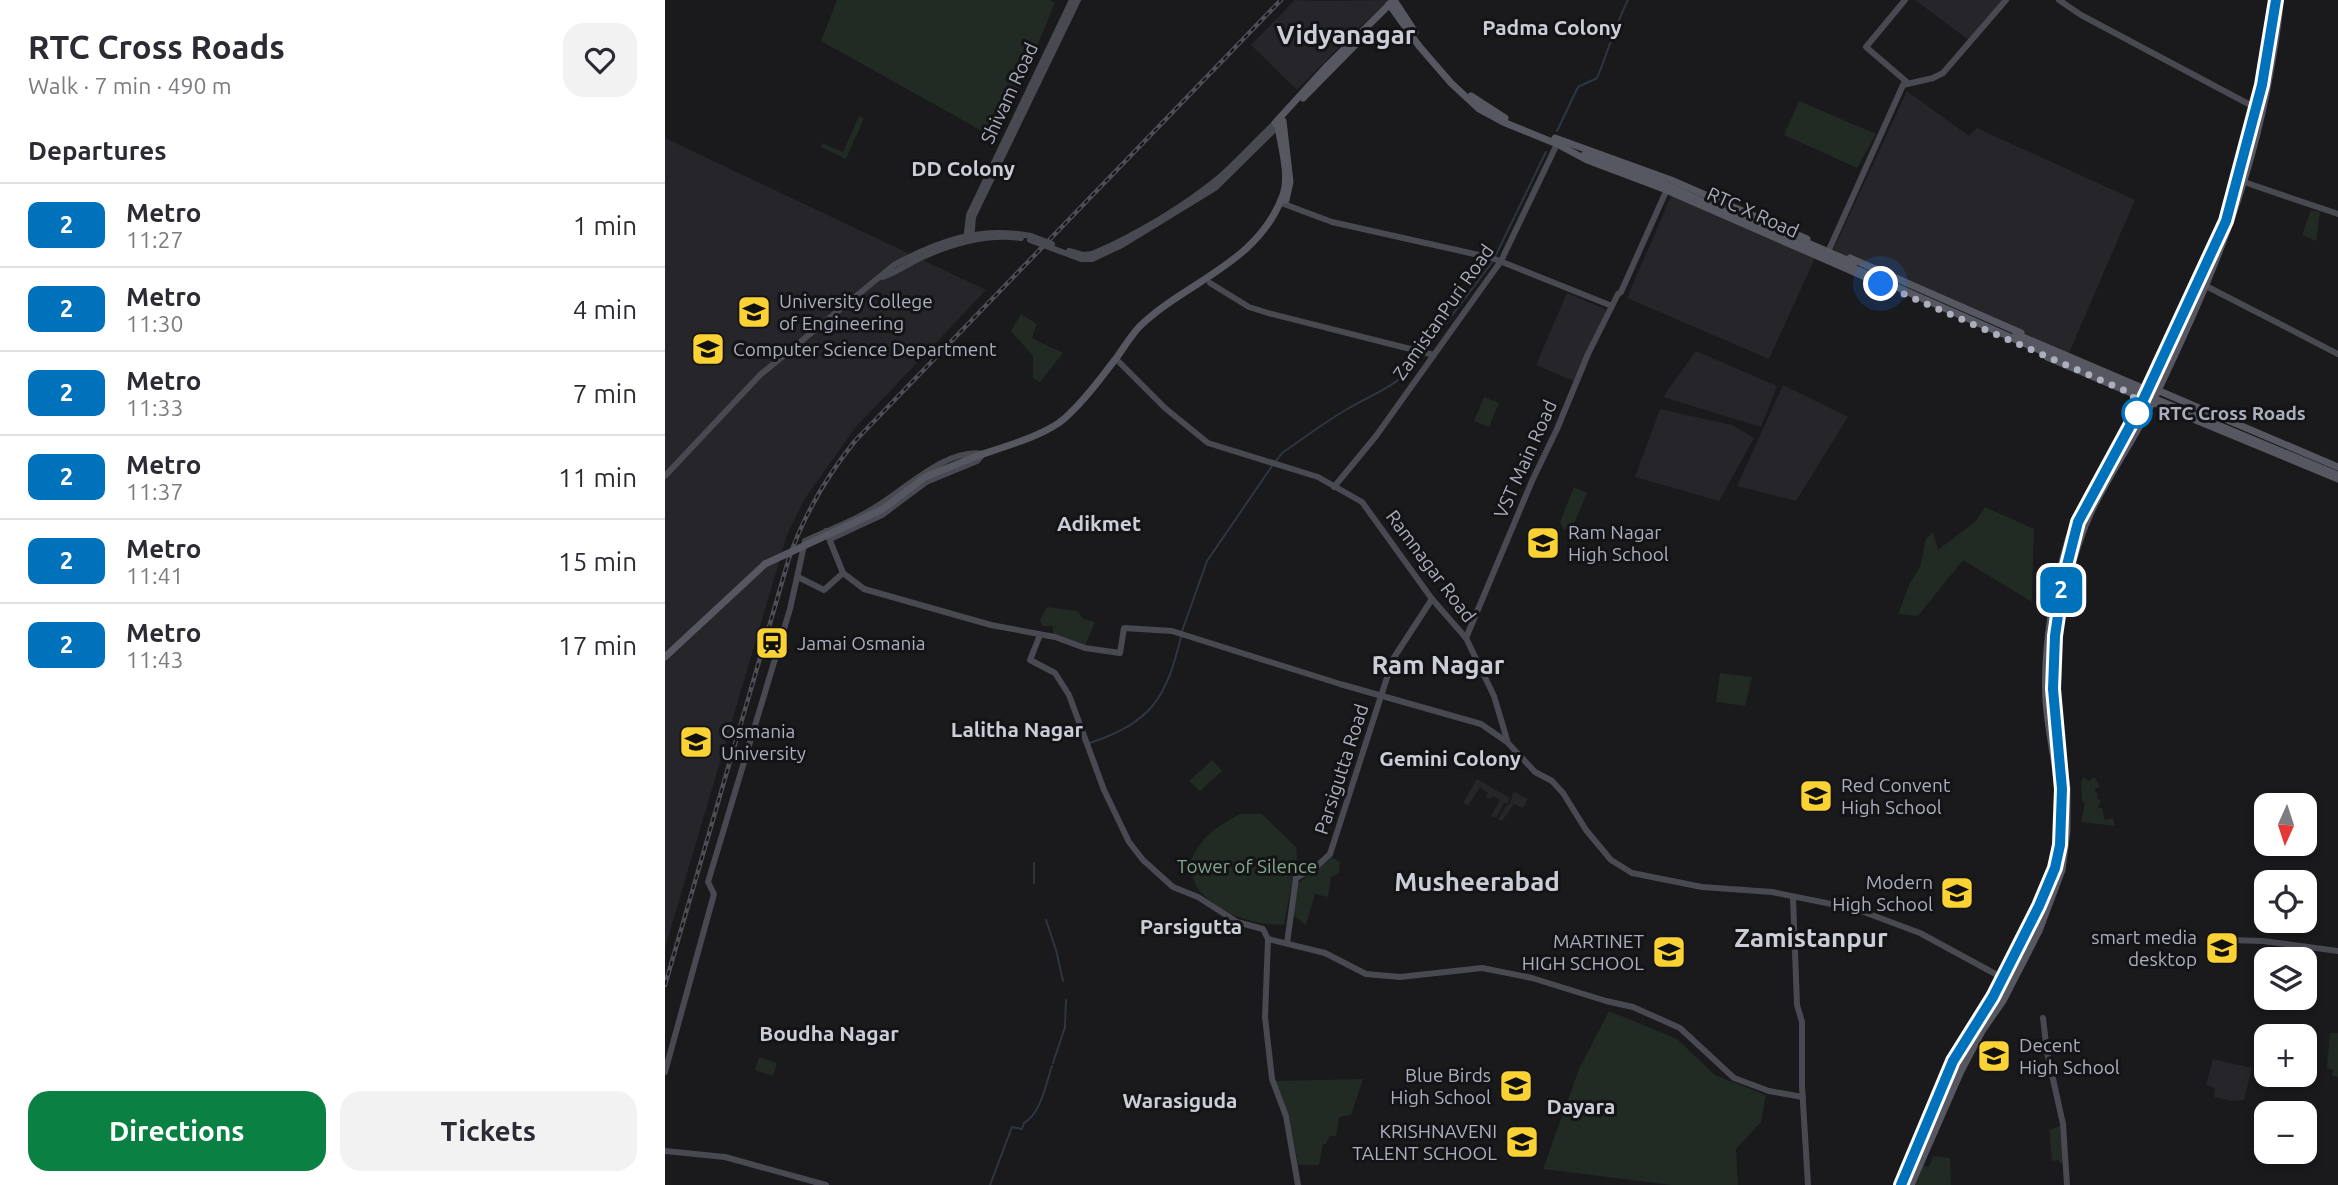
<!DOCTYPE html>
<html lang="en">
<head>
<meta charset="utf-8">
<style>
  body { margin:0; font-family:Ubuntu,sans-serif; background:#f2f2f3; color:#2b2b33; height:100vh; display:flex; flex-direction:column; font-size:26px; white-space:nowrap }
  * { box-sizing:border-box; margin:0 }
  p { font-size:23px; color:#7c7c81 }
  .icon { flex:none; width:38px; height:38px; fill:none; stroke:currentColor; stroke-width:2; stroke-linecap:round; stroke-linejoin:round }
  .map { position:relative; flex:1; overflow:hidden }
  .drawer { display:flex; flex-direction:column; background:#fff; width:665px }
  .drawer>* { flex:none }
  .badge { padding:0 14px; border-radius:10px; font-size:24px; line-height:46px }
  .needle { width:46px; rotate:183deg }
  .controls { position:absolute; left:1589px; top:793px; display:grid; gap:14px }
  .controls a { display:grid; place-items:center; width:63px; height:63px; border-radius:14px; background:#fff; box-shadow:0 4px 10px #0003; font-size:35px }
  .you { position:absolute; width:35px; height:35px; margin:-18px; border:5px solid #fff; border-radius:50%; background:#1a73e8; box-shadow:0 0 0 10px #1a73e833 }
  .map>.badge { position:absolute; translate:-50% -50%; box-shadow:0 0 0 4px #fff }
  h2 { padding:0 28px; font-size:26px; line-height:63px }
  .round { display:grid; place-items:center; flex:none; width:74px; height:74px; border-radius:21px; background:#f2f2f3 }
  .head { display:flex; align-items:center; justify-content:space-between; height:119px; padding:0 28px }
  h1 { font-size:33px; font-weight:700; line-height:52px }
  .action { display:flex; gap:14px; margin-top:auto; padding:14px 28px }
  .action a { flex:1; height:80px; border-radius:21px; background:#0b8043; color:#fff; font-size:28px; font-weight:700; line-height:80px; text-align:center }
  .action a+a { background:#f2f2f3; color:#2b2b33 }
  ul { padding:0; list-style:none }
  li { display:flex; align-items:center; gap:21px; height:84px; padding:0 28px; border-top:2px solid #e1e1e2 }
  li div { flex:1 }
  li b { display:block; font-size:26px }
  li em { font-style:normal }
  li .badge { min-width:77px; font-weight:700; text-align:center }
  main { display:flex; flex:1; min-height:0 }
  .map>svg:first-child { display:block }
  .built { fill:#262529 }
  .green { fill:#212a23 }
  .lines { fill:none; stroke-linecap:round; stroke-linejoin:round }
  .stream { stroke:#2e3641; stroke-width:2 }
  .secondary { stroke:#484951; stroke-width:6 }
  .primary { stroke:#565760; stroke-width:7 }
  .rail-casing { stroke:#4d4e56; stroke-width:4.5 }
  .rail { stroke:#141417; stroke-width:2; stroke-dasharray:5; stroke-linecap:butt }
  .secondary-bridge { stroke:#484951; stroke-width:6 }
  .primary-bridge { stroke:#565760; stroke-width:7 }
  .line-casing { stroke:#fff; stroke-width:16 }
  .line { stroke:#0072bc; stroke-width:10 }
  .walk { stroke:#abaebc; stroke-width:7; stroke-dasharray:0 12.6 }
  .stop-dot { fill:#fff; stroke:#0072bc; stroke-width:3.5 }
  .labels { text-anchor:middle; stroke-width:6; stroke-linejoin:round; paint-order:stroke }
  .street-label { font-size:19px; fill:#abaebc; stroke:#141417 }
  .poi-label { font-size:19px; fill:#abaebc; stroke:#141417; text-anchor:start }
  .stop-label { font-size:19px; font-weight:bold; fill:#abaebc; stroke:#141417; text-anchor:start }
  .park-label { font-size:19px; fill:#82a789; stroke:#141417 }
  .neighbourhood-label { font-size:21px; font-weight:bold; fill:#ccced7; stroke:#141417 }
  .district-label { font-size:26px; font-weight:bold; fill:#ccced7; stroke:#141417 }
</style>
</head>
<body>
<main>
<section class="drawer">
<div class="head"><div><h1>RTC Cross Roads</h1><p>Walk · 7 min · 490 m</p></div><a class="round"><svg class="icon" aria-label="heart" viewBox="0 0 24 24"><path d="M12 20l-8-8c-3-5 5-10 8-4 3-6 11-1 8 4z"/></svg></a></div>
<h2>Departures</h2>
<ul>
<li><span class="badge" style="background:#0072bc;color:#fff">2</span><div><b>Metro</b><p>11:27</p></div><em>1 min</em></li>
<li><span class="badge" style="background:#0072bc;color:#fff">2</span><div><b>Metro</b><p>11:30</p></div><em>4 min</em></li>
<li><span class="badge" style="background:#0072bc;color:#fff">2</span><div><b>Metro</b><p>11:33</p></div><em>7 min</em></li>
<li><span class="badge" style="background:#0072bc;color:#fff">2</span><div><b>Metro</b><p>11:37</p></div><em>11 min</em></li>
<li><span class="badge" style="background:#0072bc;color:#fff">2</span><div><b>Metro</b><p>11:41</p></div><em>15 min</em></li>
<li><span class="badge" style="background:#0072bc;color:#fff">2</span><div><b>Metro</b><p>11:43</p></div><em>17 min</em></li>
</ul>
<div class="action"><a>Directions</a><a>Tickets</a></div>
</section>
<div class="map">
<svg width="1673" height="1185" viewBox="0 0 1673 1185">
  <rect width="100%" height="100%" fill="#1a191c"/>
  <g class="built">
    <path d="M630 0 654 1 725 0 688 33 632 90 586 45Z"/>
    <path d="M1250 0H1338L1305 41Z"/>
    <path d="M1242 91 1304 136 1312 128 1470 200 1404 353 1168 250Z"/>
    <path d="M0 138 321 290 190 428 139 500 122 535 0 948Z"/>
    <path d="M1007 194 1150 258 1104 359 962 298Z"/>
    <path d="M902 293 942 310 911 382 871 365Z"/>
    <path d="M1031 351 1112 386 1096 427 998 397Z"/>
    <path d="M1118 385 1183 417 1131 501 1072 486Z"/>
    <path d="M995 409 1067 425 1089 438 1054 501 970 477Z"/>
    <path d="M812 779 845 798 843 803H839L831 818 826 816 835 800 828 796 825 799 821 797 823 793 815 787 803 806 798 803Z"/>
    <path d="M848 791 863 799 858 808 849 804 837 821 833 819 842 805 845 804Z"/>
    <path d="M1548 1059 1587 1068 1579 1100 1567 1101 1549 1097 1550 1088 1541 1085Z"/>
  </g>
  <g class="green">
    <path d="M172 0H385L390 3 333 140 156 41Z"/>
    <path d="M1134 101 1211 134 1192 168 1119 135Z"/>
    <path d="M194 116 199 118 181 159 156 147 157 143 178 152Z"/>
    <path d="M1646 210 1655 212 1651 241 1637 235Z"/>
    <path d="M356 314 372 324 367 338 398 353 375 382 368 378V356L346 331Z"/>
    <path d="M819 397 834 403 824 427 809 421Z"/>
    <path d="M909 487 922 493 908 526 899 530 895 522Z"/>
    <path d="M1320 507 1369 529 1367 602 1298 560 1253 616 1233 614 1244 585 1255 567 1261 538 1268 532 1273 550 1311 521Z"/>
    <path d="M382 607 412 611 419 619 430 622 420 646 388 635V626H377L375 620Z"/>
    <path d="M1055 673 1087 677 1080 706 1051 702Z"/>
    <path d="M547 760 557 771 535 791 524 781Z"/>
    <path d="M1418 777 1424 781 1429 777 1435 786 1429 790 1432 793V799L1436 800 1433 808H1437L1440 820 1448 818 1450 826 1416 822 1420 803 1417 802 1416 783Z"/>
    <path d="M575 814H597L631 847 632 857 619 925C588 924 555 916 534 890 529 884 527 873 524 865 536 836 549 828 575 814Z"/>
    <path d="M667 857 675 862 674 873 666 877 663 897 650 894 641 925 628 915 631 885Z"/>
    <path d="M1554 931 1565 934 1558 955 1547 951Z"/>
    <path d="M944 1011 1012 1039 1050 1075 1101 1095 1096 1122 1071 1149 1073 1185H1006L878 1169 914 1069Z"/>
    <path d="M1665 1033H1673V1077L1667 1076 1668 1070 1662 1068Z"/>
    <path d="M94 1057 112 1063 108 1076 90 1070Z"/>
    <path d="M698 1079 686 1115 674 1117 671 1136H665L661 1144H658L654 1165H633L624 1115 609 1081Z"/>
    <path d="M1395 1126 1400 1162 1394 1163V1160L1387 1161 1384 1130Z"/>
    <path d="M1268 1156 1285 1158 1286 1185H1245L1253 1164 1264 1167Z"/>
  </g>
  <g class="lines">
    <g class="stream">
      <path d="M892 131 913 87 932 78C943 52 950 25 963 0"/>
      <path d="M761 350 828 261 881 152"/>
      <path d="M611 461 617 453C639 438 661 421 684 408 716 390 735 385 758 355"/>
      <path d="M517 631 542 561 607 466"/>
      <path d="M425 743C487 722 501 698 516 637"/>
      <path d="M369 863V883"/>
      <path d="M381 920 391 950 398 981"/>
      <path d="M388 1063 400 1027 401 1000"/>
      <path d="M325 1185 347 1127 357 1129 359 1123C376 1114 381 1083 387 1066"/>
    </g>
    <g class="secondary">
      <path d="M1240 0 1201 47 1243 83"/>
      <path d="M1394 0 1416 15 1593 109"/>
      <path d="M1579 182 1673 214"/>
      <path d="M619 204 667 222 827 258 947 306"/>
      <path d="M306 240 308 217 413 0"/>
      <path d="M301 241 304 215 407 0"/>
      <path d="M427 254C468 237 522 205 556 176 575 159 592 140 610 123"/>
      <path d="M1162 254 1238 85 1268 78 1278 73 1341 0"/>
      <path d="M427 259 457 245 550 188 614 125"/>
      <path d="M218 277C230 273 241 265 253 259 285 244 321 233 356 238"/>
      <path d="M545 283 584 307 603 313 769 355"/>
      <path d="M1541 286 1673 354"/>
      <path d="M451 359 500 408 543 443 653 477 697 502 767 599 801 638 829 696 843 743 870 772 887 781 898 793 921 830 946 860 967 873 1037 887 1107 892 1191 909 1255 933 1336 977"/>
      <path d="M0 476 95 375 229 265C274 241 315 226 366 236"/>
      <path d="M669 487 711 436 836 261 892 144"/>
      <path d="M161 531 178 573 199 589 326 625 390 637 420 648 455 653 459 628 507 631 675 684 816 724 842 742"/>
      <path d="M165 539 217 515 261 482 312 461 318 454"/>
      <path d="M133 577 159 590 178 573"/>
      <path d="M375 635 365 660 390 673 404 695 439 790 464 842 478 860 508 887 533 897 572 922 598 929 603 939 660 953 701 974 735 977 817 968 867 978 941 1001 968 1007 1015 1028 1069 1078 1104 1091 1138 1097"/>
      <path d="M801 638 867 481 892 429 923 354 953 294 956 292 1003 187"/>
      <path d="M1128 897 1132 1005 1137 1022V1086L1143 1185"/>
      <path d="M603 939 600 1017 607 1079 621 1116 633 1185"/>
      <path d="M1564 940 1598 941 1673 951"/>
      <path d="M622 943 631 878 651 867 665 854 728 659 767 599"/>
      <path d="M1378 1018 1382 1052 1398 1124 1402 1185"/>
      <path d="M0 1072 49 894 43 882 125 609 140 541C161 531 184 523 204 511 235 495 280 447 318 454"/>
      <path d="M0 1151 60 1157 161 1185"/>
    </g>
    <g class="primary">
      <path d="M729 0 750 32"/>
      <path d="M724 4 754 46 786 83 814 109 838 122 892 144 922 160 999 189 1221 286"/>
      <path d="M806 96 840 118"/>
      <path d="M638 98 701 34"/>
      <path d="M615 118 618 121 625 182 621 200"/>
      <path d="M890 138 1006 180 1142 239"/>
      <path d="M1185 258 1356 333"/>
      <path d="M1382 357 1478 398"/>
      <path d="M1492 390 1673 467"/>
      <path d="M1487 402 1673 479"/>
      <path d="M312 456C335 448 382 435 400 418 419 401 436 378 452 357 459 347 466 336 474 327 521 281 593 264 618 195 625 175 616 147 613 126L610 123 661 67 726 3"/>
      <path d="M1392 646C1395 606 1409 548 1426 512 1444 474 1469 440 1488 401 1540 293 1584 193 1605 73 1609 49 1614 25 1615 0"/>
      <path d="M0 657 100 564"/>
      <path d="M1234 1185C1252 1137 1270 1089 1295 1045 1331 980 1380 915 1392 839 1400 792 1384 747 1381 700 1378 649 1389 586 1404 537 1414 507 1431 479 1447 452 1467 417 1487 382 1505 346 1542 269 1572 190 1590 107 1598 71 1603 35 1609 0"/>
      <path d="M1246 1185 1296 1071 1317 1031 1338 1001 1374 931 1397 870 1402 830V788L1392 710V657"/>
    </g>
    <defs>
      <g id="rail">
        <path d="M0 985 124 558C139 515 161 477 190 441L616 0"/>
        <path d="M1231 1185 1285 1059 1324 995 1385 871 1391 844 1393 804 1382 689 1389 607 1410 521 1469 411 1557 220 1593 84 1607 0"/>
      </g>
    </defs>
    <use href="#rail" class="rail-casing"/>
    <use href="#rail" class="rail"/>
    <g class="secondary-bridge">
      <path d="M366 236 387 244"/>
      <path d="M365 240 416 259H427"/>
      <path d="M404 251 418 255 427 254"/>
    </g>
    <g class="primary-bridge">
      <path d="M919 155 971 172 1397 360 1673 475"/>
      <path d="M1129 237 1189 263"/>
      <path d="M1351 334 1475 387"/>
      <path d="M100 564 218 509 260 477 312 456"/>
    </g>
  </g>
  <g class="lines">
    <defs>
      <path id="line" d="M1236 1185 1288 1061 1328 997 1374 906 1390 868 1395 845 1397 789 1388 689 1390 636 1398 581 1413 522 1472 413 1561 221 1597 85 1611 0"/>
    </defs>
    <use href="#line" class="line-casing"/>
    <use href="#line" class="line"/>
    <path class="walk" d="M1216 284 1463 392 1469 398 1472 413"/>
  </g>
  <defs>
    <symbol id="university-square" viewBox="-11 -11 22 22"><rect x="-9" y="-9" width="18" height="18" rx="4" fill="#fad233" stroke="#141417"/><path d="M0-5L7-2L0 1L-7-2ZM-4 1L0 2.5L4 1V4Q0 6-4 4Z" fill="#111"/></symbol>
    <symbol id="station-square" viewBox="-11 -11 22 22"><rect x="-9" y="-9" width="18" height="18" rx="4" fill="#fad233" stroke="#141417"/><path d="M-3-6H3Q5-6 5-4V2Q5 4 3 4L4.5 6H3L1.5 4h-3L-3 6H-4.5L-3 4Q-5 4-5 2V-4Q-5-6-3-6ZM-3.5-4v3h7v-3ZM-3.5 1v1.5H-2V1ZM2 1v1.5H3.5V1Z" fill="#111"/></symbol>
  </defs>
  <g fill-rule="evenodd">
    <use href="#university-square" x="70" y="293" width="38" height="38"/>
    <use href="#university-square" x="24" y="330" width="38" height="38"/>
    <use href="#university-square" x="859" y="524" width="38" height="38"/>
    <use href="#station-square" x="88" y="624" width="38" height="38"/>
    <use href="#university-square" x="12" y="723" width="38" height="38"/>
    <use href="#university-square" x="1132" y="777" width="38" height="38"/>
    <use href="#university-square" x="1273" y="874" width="38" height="38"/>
    <use href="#university-square" x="1538" y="929" width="38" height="38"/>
    <use href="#university-square" x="985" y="933" width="38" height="38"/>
    <use href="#university-square" x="1310" y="1037" width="38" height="38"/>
    <use href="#university-square" x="832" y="1067" width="38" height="38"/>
    <use href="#university-square" x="838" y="1123" width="38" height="38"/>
  </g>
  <circle class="stop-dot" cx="1472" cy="413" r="14"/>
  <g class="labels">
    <g class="street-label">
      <text transform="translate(344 93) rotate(-65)" y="7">Shivam Road</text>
      <text transform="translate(1088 212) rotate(24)" y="7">RTC X Road</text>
      <text transform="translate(778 312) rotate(-55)" y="7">ZamistanPuri Road</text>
      <text transform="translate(860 459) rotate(-66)" y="7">VST Main Road</text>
      <text transform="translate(766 566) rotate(53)" y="7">Ramnagar Road</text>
      <text transform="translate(676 769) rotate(-72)" y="7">Parsigutta Road</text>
    </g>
    <g class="poi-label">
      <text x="114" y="308">University College<tspan x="114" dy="22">of Engineering</tspan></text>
      <text x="68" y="356">Computer Science Department</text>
      <text x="903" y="539">Ram Nagar<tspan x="903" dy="22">High School</tspan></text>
      <text x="132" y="650">Jamai Osmania</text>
      <text x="56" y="738">Osmania<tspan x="56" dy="22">University</tspan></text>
      <text x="1176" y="792">Red Convent<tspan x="1176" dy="22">High School</tspan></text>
      <text x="1268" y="889" text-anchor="end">Modern<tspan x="1268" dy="22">High School</tspan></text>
      <text x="1532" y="944" text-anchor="end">smart media<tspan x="1532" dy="22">desktop</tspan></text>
      <text x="979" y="948" text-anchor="end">MARTINET<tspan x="979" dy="22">HIGH SCHOOL</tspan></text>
      <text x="1354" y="1052">Decent<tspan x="1354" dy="22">High School</tspan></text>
      <text x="826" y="1082" text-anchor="end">Blue Birds<tspan x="826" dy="22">High School</tspan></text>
      <text x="832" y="1138" text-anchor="end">KRISHNAVENI<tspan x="832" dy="22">TALENT SCHOOL</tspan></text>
    </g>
    <g class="stop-label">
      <text x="1493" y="420">RTC Cross Roads</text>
    </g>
    <g class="park-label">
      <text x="582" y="873">Tower of Silence</text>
    </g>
    <g class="neighbourhood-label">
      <text x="887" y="35">Padma Colony</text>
      <text x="298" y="176">DD Colony</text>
      <text x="434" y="531">Adikmet</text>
      <text x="352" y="737">Lalitha Nagar</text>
      <text x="785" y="766">Gemini Colony</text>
      <text x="526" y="934">Parsigutta</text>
      <text x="164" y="1041">Boudha Nagar</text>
      <text x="515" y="1108">Warasiguda</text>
      <text x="916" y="1114">Dayara</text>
    </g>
    <g class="district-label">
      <text x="681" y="44">Vidyanagar</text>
      <text x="773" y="674">Ram Nagar</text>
      <text x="812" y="891">Musheerabad</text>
      <text x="1146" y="947">Zamistanpur</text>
    </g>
  </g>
</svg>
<div class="controls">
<a><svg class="needle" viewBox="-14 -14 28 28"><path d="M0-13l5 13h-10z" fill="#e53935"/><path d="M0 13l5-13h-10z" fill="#7c7c81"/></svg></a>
<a><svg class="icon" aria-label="locate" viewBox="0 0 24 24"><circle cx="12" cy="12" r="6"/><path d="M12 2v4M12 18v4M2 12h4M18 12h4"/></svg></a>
<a><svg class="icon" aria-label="layers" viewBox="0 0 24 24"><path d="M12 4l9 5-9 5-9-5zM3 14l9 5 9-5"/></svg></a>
<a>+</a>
<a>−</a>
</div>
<div class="you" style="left:1216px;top:284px"></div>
<b class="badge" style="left:1396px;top:590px;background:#0072bc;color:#fff">2</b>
</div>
</main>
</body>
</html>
